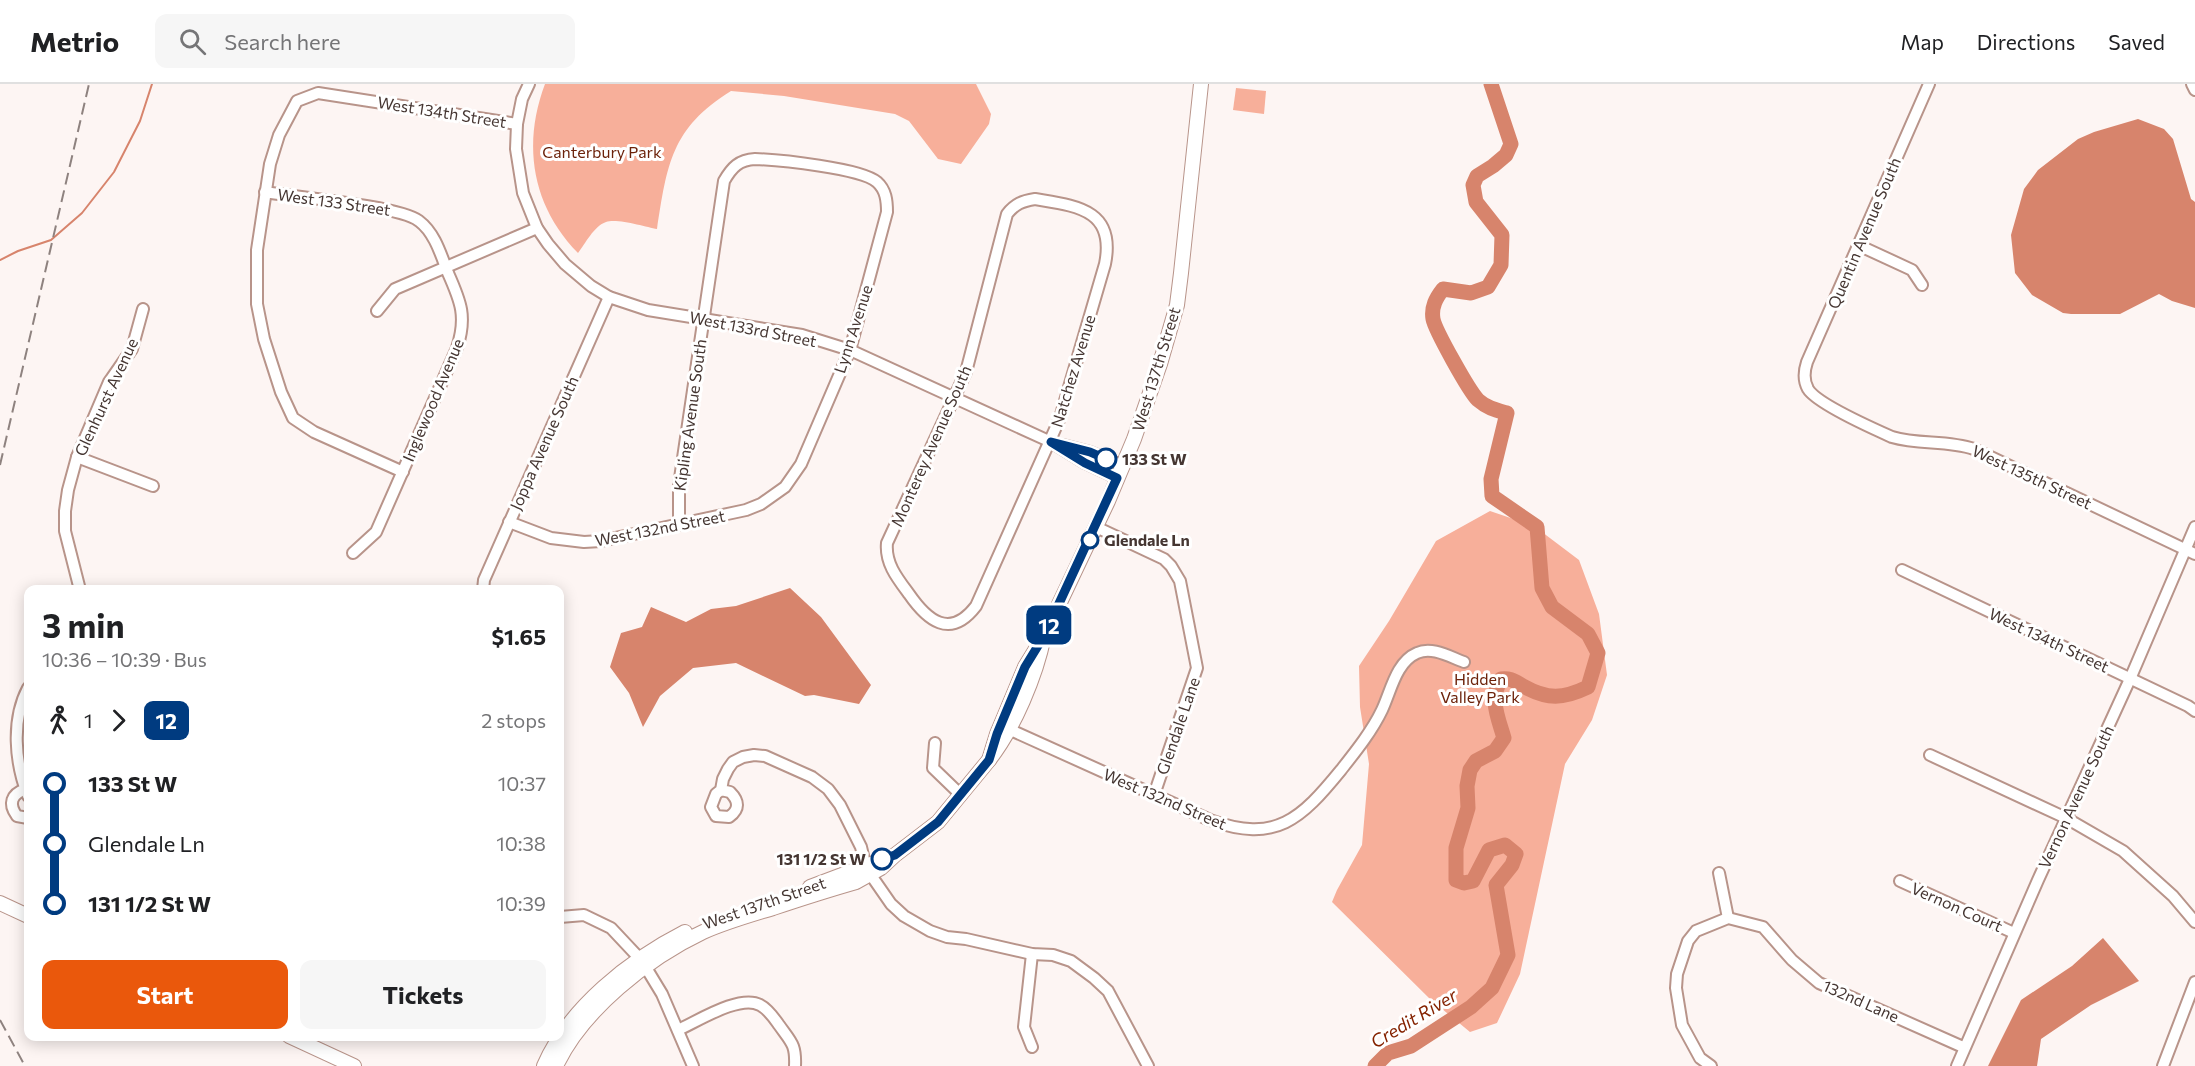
<!DOCTYPE html>
<html lang="en">
<head>
<meta charset="utf-8">
<style>
  body { margin:0; font-family:Commissioner,sans-serif; background:#f6f6f6; color:#202124; height:100vh; display:flex; flex-direction:column; font-size:22px; white-space:nowrap }
  * { box-sizing:border-box; margin:0 }
  p { font-size:20px; color:#757577 }
  .icon { flex:none; width:33px; height:33px; fill:none; stroke:currentColor; stroke-width:2; stroke-linecap:round; stroke-linejoin:round }
  .map { position:relative; flex:1; overflow:hidden }
  .side { position:absolute; left:24px; top:501px; width:540px; height:456px; display:flex; flex-direction:column; background:#fff; border-radius:12px; box-shadow:0 3px 15px #0003 }
  .side>* { flex:none }
  .badge { padding:0 12px; border-radius:9px; font-size:21px; line-height:39px }
  .map>.badge { position:absolute; translate:-50% -50%; box-shadow:0 0 0 3px #fff }
  .legs { display:flex; align-items:center; gap:9px; height:66px; padding:0 18px; font-size:20px }
  .legs p { margin-inline-start:auto }
  .headline { display:flex; align-items:center; justify-content:space-between; height:102px; padding:0 18px }
  h1 { font-size:33px; font-weight:700; line-height:45px }
  .button { display:flex; gap:12px; margin-top:auto; padding:12px 18px }
  .button a { flex:1; height:69px; border-radius:12px; background:#ea580c; color:#fff; font-size:24px; font-weight:700; line-height:69px; text-align:center }
  .button a+a { background:#f6f6f6; color:#202124 }
  ul { padding:0 18px; list-style:none }
  li { display:flex; align-items:center; gap:21px; height:60px; font-size:22px }
  li i { display:grid; place-items:center; width:9px; height:100%; margin:0 8px; background:currentColor }
  li i::after { content:''; width:15px; height:15px; margin:-8px; border:4px solid; border-radius:50%; background:#fff }
  li p { margin-inline-start:auto }
  li:first-child i { background:linear-gradient(#0000 50%,currentColor 0) }
  li:last-child i { background:linear-gradient(currentColor 50%,#0000 0) }
  header { display:flex; align-items:center; gap:36px; box-sizing:border-box; height:84px; padding:0 30px; background:#fff; border-bottom:2px solid #e0e0e0 }
  header strong { font-size:28px }
  nav { display:flex; gap:33px; margin-inline-start:auto; font-size:21px }
  .search { width:420px; height:54px; background:#f6f6f6; display:flex; align-items:center; gap:15px; box-sizing:border-box; padding:0 21px; border-radius:12px; color:#757577; font-size:22px }
  .map>svg:first-child { display:block }
  .green { fill:#f7af9a }
  .water { fill:#d7846c }
  .lines { fill:none; stroke-linecap:round; stroke-linejoin:round }
  .stream { stroke:#d7846c; stroke-width:2 }
  .river { stroke:#d7846c; stroke-width:15 }
  .minor-casing { stroke:#b8948a; stroke-width:14 }
  .major-casing { stroke:#b8948a; stroke-width:16 }
  .minor { stroke:#fff; stroke-width:10 }
  .major { stroke:#fff; stroke-width:14 }
  .rail { stroke:#8e827f; stroke-width:2; stroke-dasharray:12 6; stroke-linecap:butt }
  .line-1-casing { stroke:#fff; stroke-width:14 }
  .line-1 { stroke:#003b80; stroke-width:9 }
  .stop-1-dot { fill:#fff; stroke:#003b80; stroke-width:3 }
  .labels { text-anchor:middle; stroke-width:6; stroke-linejoin:round; paint-order:stroke }
  .street-label { font-size:16px; fill:#453632; stroke:#fff }
  .park-label { font-size:16px; fill:#6c220a; stroke:#fff }
  .stop-label { font-size:16px; font-weight:bold; fill:#453632; stroke:#fff; text-anchor:start }
  .water-label { font-size:18px; font-style:italic; fill:#842200; stroke:#fff }
</style>
</head>
<body>
<header>
<strong>Metrio</strong>
<div class="search"><svg class="icon" aria-label="search" viewBox="0 0 24 24"><circle cx="10" cy="10" r="6"/><path d="M15 15l6 6"/></svg>Search here</div>
<nav><a>Map</a><a>Directions</a><a>Saved</a></nav>
</header>
<div class="map">
<svg width="2195" height="982" viewBox="0 0 2195 982">
  <rect width="100%" height="100%" fill="#fdf5f3"/>
  <g class="green">
    <path d="M545 0H976L991 30 989 40 961 80 938 75 909 37 895 30 784 12 731 7C671 44 667 81 657 145 646 143 617 134 606 138 594 142 585 160 578 169 532 122 522 61 545 0Z"/>
    <path d="M1236 4 1266 7 1264 30 1233 26Z"/>
    <path d="M1490 427 1534 442 1579 476 1599 530 1607 591 1592 636 1565 680 1520 890 1497 939 1470 948 1430 915 1332 818 1337 806 1362 761 1369 680 1360 623 1359 582 1389 537 1436 457Z"/>
  </g>
  <g class="water">
    <path d="M2138 35 2164 45 2173 55 2191 115 2195 118V224L2172 217 2159 210 2120 230H2071L2063 229 2032 211 2015 189 2011 151 2024 105 2038 86 2078 55 2094 48Z"/>
    <path d="M790 504 821 533 871 601 859 620 814 611 805 612 736 579 693 584 660 612 643 643 629 609 610 583 621 549 642 543 651 523 686 538 711 525 736 522Z"/>
    <path d="M2103 854 2139 897 2091 921 2041 955 2037 982H1988L2021 916 2072 882Z"/>
  </g>
  <g class="lines">
    <path class="stream" d="M0 176 18 167 51 156 82 129 114 88 140 37 152 0"/>
    <path class="river" d="M1375 982 1388 969 1411 962 1471 923 1492 904 1508 871 1496 801 1512 781 1516 770 1505 761 1489 766 1473 797 1464 799 1456 796V764L1468 724 1467 702 1470 686 1476 677 1495 667 1504 654C1498 633 1489 616 1501 595 1511 594 1514 597 1523 602 1548 616 1563 615 1588 603L1598 569 1588 550 1552 523 1542 504 1537 443 1492 412 1491 395 1507 329C1496 326 1487 324 1478 316 1469 307 1435 246 1433 235 1431 223 1436 214 1443 205L1471 209 1488 203 1501 181 1502 151 1476 118 1473 101 1477 92 1493 82 1506 71 1511 60 1491 0"/>
    <defs>
      <g id="minor">
        <path d="M529 0 522 15 517 40 516 65 523 109 537 144 548 160 565 180 591 202 609 213 648 226 802 251 850 266 1051 358 1085 379 1117 394"/>
        <path d="M1929 0 1807 278C1804 287 1803 296 1808 305 1817 320 1874 345 1892 353 1919 361 1947 356 1974 365L2195 470"/>
        <path d="M2192 0 2195 6"/>
        <path d="M265 108C295 113 400 122 419 137 435 149 441 171 448 189 461 218 467 233 457 264L376 448 353 469"/>
        <path d="M1035 115C1076 122 1116 125 1105 180L1060 334 976 522C950 556 927 536 909 510 897 494 885 479 887 459L966 288 1007 130C1015 120 1022 117 1035 115Z"/>
        <path d="M1858 161 1912 186 1922 201"/>
        <path d="M377 227 395 205 537 144"/>
        <path d="M1063 361 1090 368 1123 382"/>
        <path d="M77 373 153 402"/>
        <path d="M403 388 314 348 293 334 281 308 264 255 257 220V166L270 80 279 51 297 17 318 9 517 40"/>
        <path d="M509 438 551 454 584 458 601 457 746 426 761 420 785 403 801 380 850 266 887 128C887 117 886 106 877 98 861 84 779 76 755 75 739 76 732 83 724 97L679 401V441"/>
        <path d="M1096 443 1164 475 1171 482 1180 497 1197 584 1154 711"/>
        <path d="M1902 486 2188 622 2195 627"/>
        <path d="M80 506 65 447V427L68 406 77 373 109 298 132 265 143 225"/>
        <path d="M483 506 484 496 609 213"/>
        <path d="M28 604C11 636 15 679 28 712"/>
        <path d="M1004 643 1210 736C1276 760 1301 735 1341 686 1356 667 1372 647 1382 626 1391 607 1396 578 1417 569 1432 562 1450 573 1464 578"/>
        <path d="M935 659 933 684 961 711"/>
        <path d="M1930 671 2066 734 2123 767 2173 812 2195 838"/>
        <path d="M26 705C11 710 8 720 17 732L28 734"/>
        <path d="M721 706 730 708C739 717 740 725 729 733L716 732 711 723 716 710 721 706 723 695 728 685 733 678 743 673 754 671 765 672 812 693 828 705 840 721 861 763 866 784 891 820 904 832 930 847 947 853 966 855 1032 870 1053 871 1071 877 1094 894 1108 907 1148 982"/>
        <path d="M1719 789 1728 834"/>
        <path d="M1900 797 2014 849"/>
        <path d="M560 833 584 831 611 844 642 877 662 910 693 982"/>
        <path d="M1032 870 1024 943 1032 963"/>
        <path d="M678 946C698 937 740 910 760 921 768 925 774 934 779 941 791 958 796 960 795 982"/>
        <path d="M1711 982 1700 974 1682 941 1676 904 1677 890 1688 857 1696 847 1728 834 1763 843 1792 876 1819 899 1963 963"/>
        <path d="M1957 982 2038 796 2130 595 2195 443"/>
        <path d="M2163 982 2195 898"/>
      </g>
      <g id="major">
        <path d="M1044 552C1036 592 1014 644 989 676L997 650 1025 583 1044 552 1108 417 1134 355 1160 280 1177 221 1181 189 1201 0"/>
        <path d="M810 803 887 774"/>
        <path d="M0 819 28 832"/>
        <path d="M289 952 354 982"/>
        <path d="M544 982C569 924 630 876 685 848"/>
        <path d="M556 982C582 926 648 874 703 848 725 838 750 831 773 824 800 815 828 806 856 798L881 784 895 771 938 738 989 676"/>
      </g>
    </defs>
    <use href="#minor" class="minor-casing"/>
    <use href="#major" class="major-casing"/>
    <use href="#minor" class="minor"/>
    <use href="#major" class="major"/>
    <g class="rail">
      <path d="M0 381 89 0"/>
      <path d="M0 936 25 982"/>
    </g>
  </g>
  <g class="lines">
    <defs>
      <path id="line-1" d="M882 775 895 771 938 738 989 676 997 650 1025 583 1044 552 1117 394 1085 379 1051 358 1090 368 1106 375"/>
    </defs>
    <use href="#line-1" class="line-1-casing"/>
    <use href="#line-1" class="line-1"/>
  </g>
  <g class="stop-1-dot">
    <circle cx="1106" cy="375" r="10"/>
    <circle cx="1090" cy="456" r="8"/>
    <circle cx="882" cy="775" r="10"/>
  </g>
  <g class="labels">
    <g class="street-label">
      <text transform="translate(442 28) rotate(9)" y="6">West 134th Street</text>
      <text transform="translate(334 118) rotate(8)" y="6">West 133 Street</text>
      <text transform="translate(1864 149) rotate(-67)" y="6">Quentin Avenue South</text>
      <text transform="translate(753 245) rotate(11)" y="6">West 133rd Street</text>
      <text transform="translate(853 245) rotate(-72)" y="6">Lynn Avenue</text>
      <text transform="translate(1156 285) rotate(-73)" y="6">West 137th Street</text>
      <text transform="translate(1073 287) rotate(-73)" y="6">Natchez Avenue</text>
      <text transform="translate(106 313) rotate(-65)" y="6">Glenhurst Avenue</text>
      <text transform="translate(433 316) rotate(-67)" y="6">Inglewood Avenue</text>
      <text transform="translate(690 331) rotate(-82)" y="6">Kipling Avenue South</text>
      <text transform="translate(544 359) rotate(-66)" y="6">Joppa Avenue South</text>
      <text transform="translate(931 362) rotate(-66)" y="6">Monterey Avenue South</text>
      <text transform="translate(2032 393) rotate(25)" y="6">West 135th Street</text>
      <text transform="translate(660 444) rotate(-11)" y="6">West 132nd Street</text>
      <text transform="translate(2049 556) rotate(25)" y="6">West 134th Street</text>
      <text transform="translate(1178 642) rotate(-71)" y="6">Glendale Lane</text>
      <text transform="translate(2076 713) rotate(-65)" y="6">Vernon Avenue South</text>
      <text transform="translate(1165 715) rotate(23)" y="6">West 132nd Street</text>
      <text transform="translate(764 819) rotate(-19)" y="6">West 137th Street</text>
      <text transform="translate(1957 823) rotate(24)" y="6">Vernon Court</text>
      <text transform="translate(1861 917) rotate(24)" y="6">132nd Lane</text>
    </g>
    <g class="park-label">
      <text x="602" y="74">Canterbury Park</text>
      <text x="1480" y="601">Hidden<tspan x="1480" dy="18">Valley Park</tspan></text>
    </g>
    <g class="stop-label">
      <text x="1122" y="381">133 St W</text>
      <text x="1104" y="462">Glendale Ln</text>
      <text x="866" y="781" text-anchor="end">131 1/2 St W</text>
    </g>
    <g class="water-label">
      <text transform="translate(1414 935) rotate(-31)" y="6">Credit River</text>
    </g>
  </g>
</svg>
<b class="badge" style="left:1049px;top:541px;background:#003b80;color:#fff">12</b>
<section class="side">
<div class="headline"><div><h1>3 min</h1><p>10:36 – 10:39 · Bus</p></div><b>$1.65</b></div>
<div class="legs"><svg class="icon" aria-label="walk" viewBox="0 0 24 24"><circle cx="13" cy="4" r="2"/><path d="M13 8l-2 6 4 7M11 14l-3 7M7 12l3-4h3l4 4"/></svg>1<svg class="icon" aria-label="forward" viewBox="0 0 24 24"><path d="M9 5l7 7-7 7"/></svg><b class="badge" style="background:#003b80;color:#fff">12</b><p>2 stops</p></div>
<ul>
<li><i style="color:#003b80"></i><b>133 St W</b><p>10:37</p></li>
<li><i style="color:#003b80"></i><span>Glendale Ln</span><p>10:38</p></li>
<li><i style="color:#003b80"></i><b>131 1/2 St W</b><p>10:39</p></li>
</ul>
<div class="button"><a>Start</a><a>Tickets</a></div>
</section>
</div>
</body>
</html>
